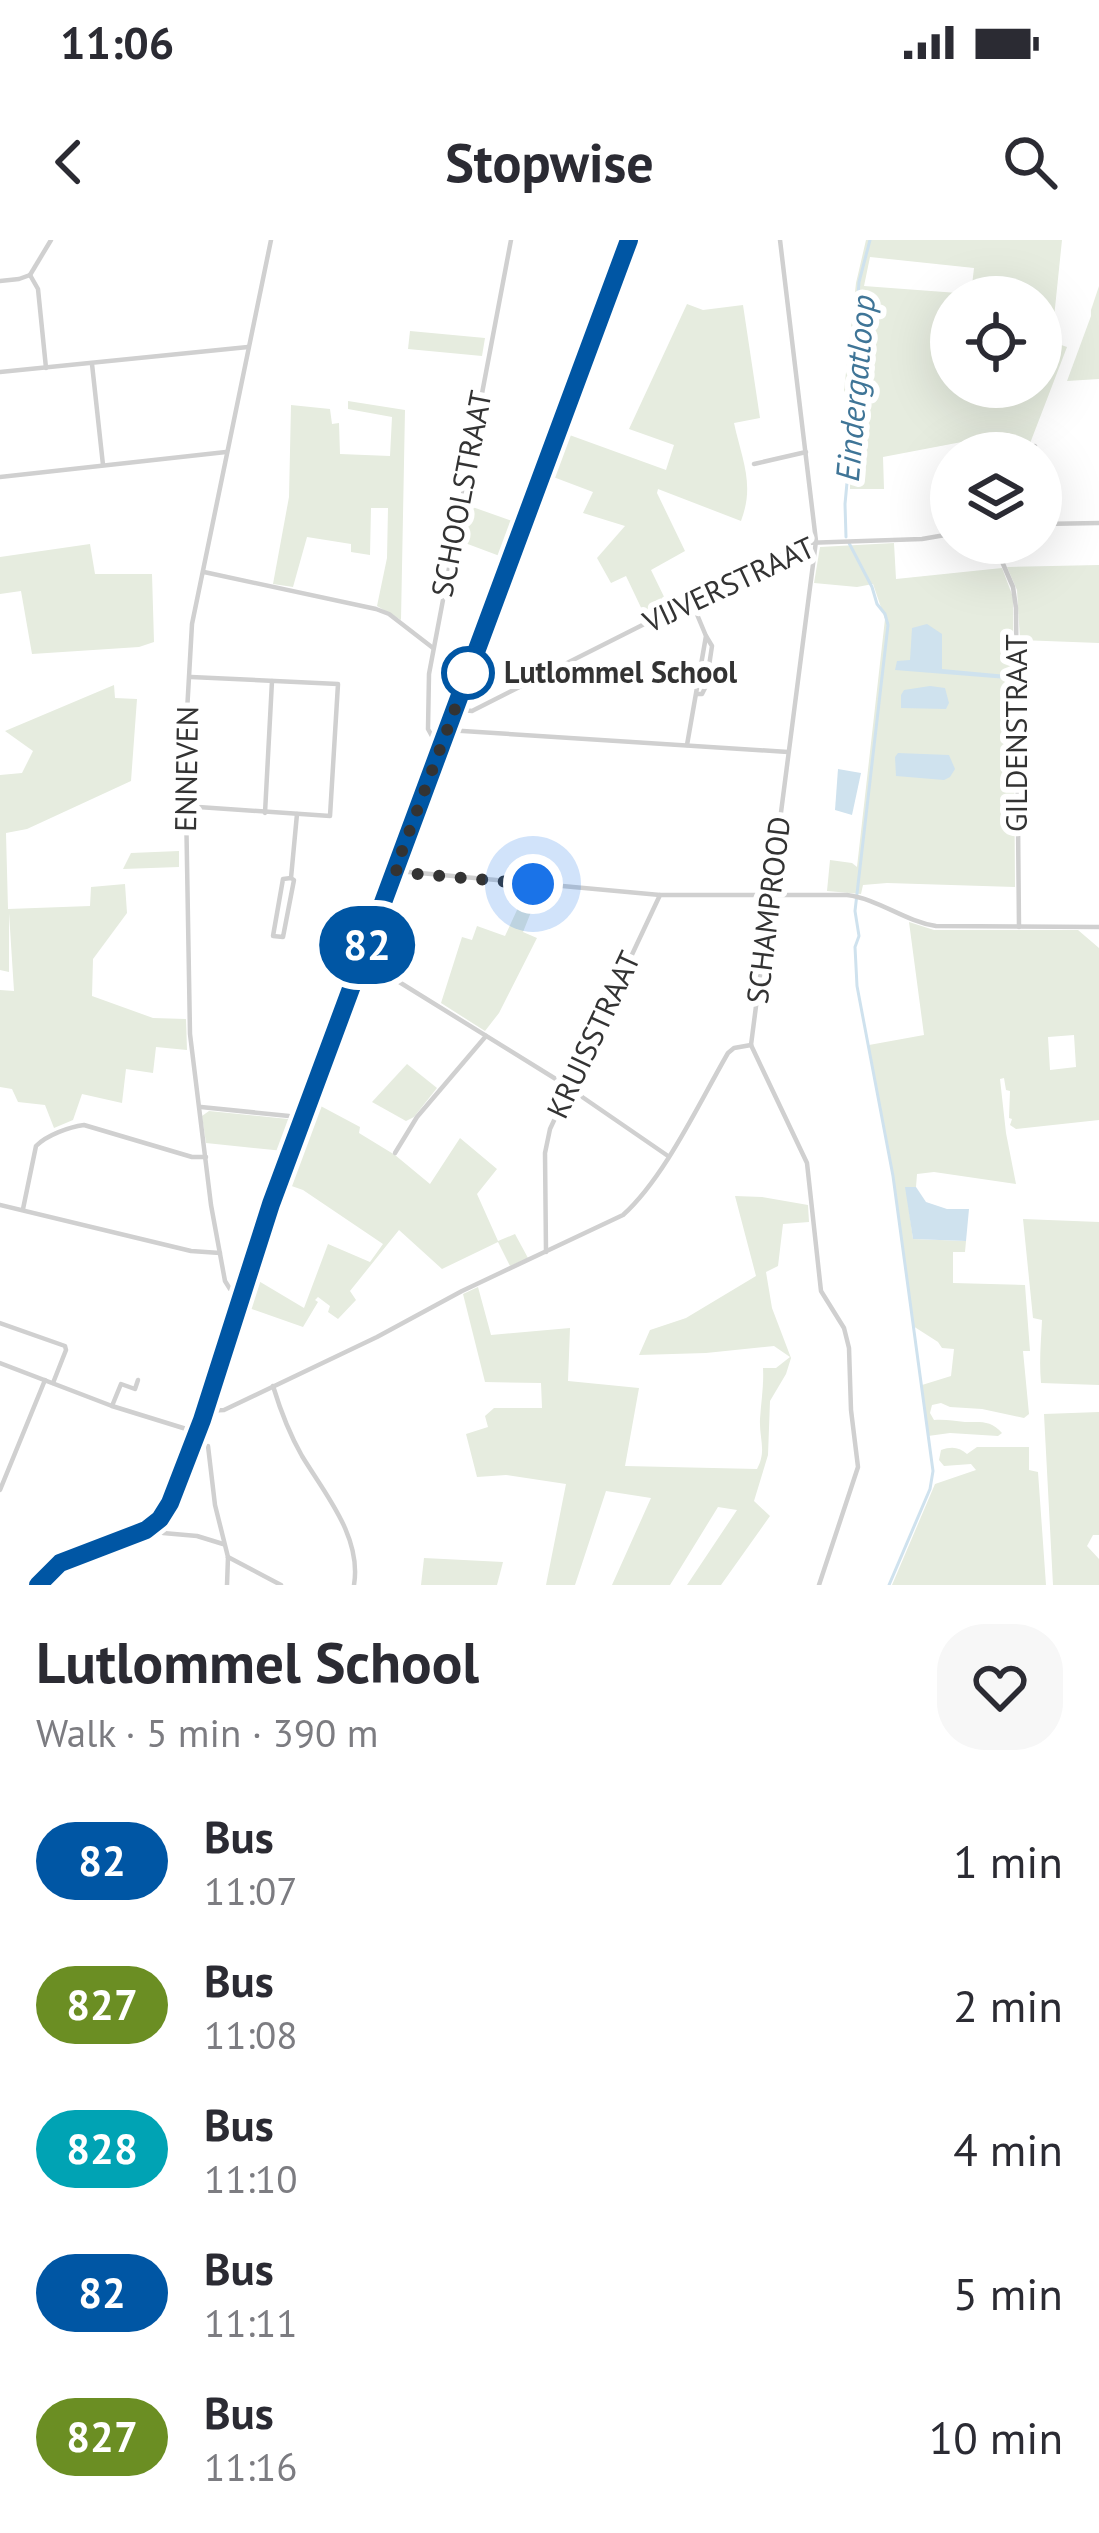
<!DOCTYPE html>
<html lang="en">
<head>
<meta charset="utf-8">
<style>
  body { margin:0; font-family:"PT Sans",sans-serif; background:#f7f7f7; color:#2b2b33; height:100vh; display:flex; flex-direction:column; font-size:45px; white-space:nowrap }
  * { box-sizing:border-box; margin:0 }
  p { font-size:39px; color:#7c7c81 }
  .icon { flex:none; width:66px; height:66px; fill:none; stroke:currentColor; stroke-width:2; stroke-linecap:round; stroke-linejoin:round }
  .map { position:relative; height:1345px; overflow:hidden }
  .details { display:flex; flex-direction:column; background:#fff; flex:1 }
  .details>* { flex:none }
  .badge { padding:0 24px; border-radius:39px; font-size:42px; line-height:78px }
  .tools { position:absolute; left:930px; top:36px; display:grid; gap:24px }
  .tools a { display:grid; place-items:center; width:132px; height:132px; border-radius:50%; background:#fff; box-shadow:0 12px 48px #0002; font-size:60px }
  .you { position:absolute; width:60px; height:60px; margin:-30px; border:9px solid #fff; border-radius:50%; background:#1a73e8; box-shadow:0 0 0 18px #1a73e833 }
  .map>.badge { position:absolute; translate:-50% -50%; box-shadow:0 0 0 6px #fff }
  .round { display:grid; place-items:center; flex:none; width:126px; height:126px; border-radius:48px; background:#f7f7f7 }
  .head { display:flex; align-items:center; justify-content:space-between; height:204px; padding:0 36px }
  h1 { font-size:57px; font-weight:700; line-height:90px }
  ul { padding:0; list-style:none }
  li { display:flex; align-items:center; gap:36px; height:144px; padding:0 36px }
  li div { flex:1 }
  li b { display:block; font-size:45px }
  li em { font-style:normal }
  li .badge { min-width:132px; font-weight:700; text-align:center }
  .status { display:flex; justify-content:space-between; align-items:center; height:84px; padding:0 60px; background:#fff; direction:ltr }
  .status svg { height:33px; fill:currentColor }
  header { display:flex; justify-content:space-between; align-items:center; height:156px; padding:0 36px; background:#fff; font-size:54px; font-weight:700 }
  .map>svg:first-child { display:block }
  .green { fill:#e6ecdf; fill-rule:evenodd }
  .water { fill:#cfe2ee }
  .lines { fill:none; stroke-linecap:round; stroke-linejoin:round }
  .stream { stroke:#cfe2ee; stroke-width:3 }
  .minor { stroke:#d0d0d0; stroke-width:4.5 }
  .secondary { stroke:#bdbdbd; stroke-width:8 }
  .line-casing { stroke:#fff; stroke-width:27 }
  .line { stroke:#0056a4; stroke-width:18 }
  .walk { stroke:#333; stroke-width:12; stroke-dasharray:0 21.6 }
  .stop-dot { fill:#fff; stroke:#0056a4; stroke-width:6 }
  .labels { text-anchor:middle; stroke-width:12; stroke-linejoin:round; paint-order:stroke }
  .street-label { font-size:30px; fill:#333; stroke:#fff }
  .stop-label { font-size:30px; font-weight:bold; fill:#333; stroke:#fff; text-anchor:start }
  .water-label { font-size:33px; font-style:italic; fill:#3f7597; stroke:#fff }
</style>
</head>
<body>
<div class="status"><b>11:06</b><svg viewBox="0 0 49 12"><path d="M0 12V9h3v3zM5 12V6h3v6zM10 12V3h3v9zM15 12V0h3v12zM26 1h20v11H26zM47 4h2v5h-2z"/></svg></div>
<header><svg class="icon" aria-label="back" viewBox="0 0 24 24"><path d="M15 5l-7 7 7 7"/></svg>Stopwise<svg class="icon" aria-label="search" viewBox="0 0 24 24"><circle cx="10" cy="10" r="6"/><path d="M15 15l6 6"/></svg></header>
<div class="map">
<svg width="1099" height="1345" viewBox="0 0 1099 1345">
  <rect width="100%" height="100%" fill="#fff"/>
  <g class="green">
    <path d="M866 0H1062L1052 97 1047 100 1067 107 1029 206 1009 193 883 217 884 249H850L851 158 844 157V150L856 43ZM870 17 974 28 971 54 864 46ZM951 57H1041V147H951Z"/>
    <path d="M1099 46V139L1067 141 1091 76V70Z"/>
    <path d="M687 64 703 70 743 65 760 178 734 183C742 220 755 244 741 281L658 249 657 253 685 311 651 330 669 367 646 378 626 336 611 343 597 318 625 286 583 273 593 252 548 235 564 193 666 230 674 205 629 189Z"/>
    <path d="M410 91 485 98 482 116 408 109Z"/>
    <path d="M348 161 405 170 401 380 377 366 387 318 388 268H371L370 315 351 312V304L307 297 293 347 273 344 289 257 291 165 330 169 332 184 339 183 340 214 390 216 392 177 348 169Z"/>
    <path d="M464 264 518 283 505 318 457 300Z"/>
    <path d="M894 303 896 339 1002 328 1013 357 1015 647 887 643 863 645 861 654 827 651 830 620 852 623 857 627 885 379 873 344 857 347 814 343 820 307Z"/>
    <path d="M90 304 95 334H152L154 402 139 407 32 414 21 351 0 354V317Z"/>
    <path d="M1099 325V403L1020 400 1017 350 1007 327Z"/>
    <path d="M114 445 115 458 137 459 131 541 27 589 6 593 8 669 90 666 91 647 125 644 127 673 93 719 92 756 153 778 186 779 187 810 156 807 153 833 126 829 122 863 82 854 73 880 54 888 45 865 18 862 12 849 0 847V750L14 751 9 673V732L0 730V535L22 533 33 511 5 491Z"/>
    <path d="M179 611V627L123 629 131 613Z"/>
    <path d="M519 647 534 648 531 672 523 692 537 698 499 773 485 791 441 763 462 697 472 700 477 686 505 696 517 670Z"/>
    <path d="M909 682 934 690H1078L1099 708V880L1016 889 1010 885 1012 879 1009 878 1010 851 1006 850 1004 838 1000 839 1006 893 1016 944 934 932 917 934 916 947H906L913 999 966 1001 965 1012H953V1043L1025 1045 1030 1111H1023L1029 1174 1024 1178 982 1169 950 1167 941 1163 932 1165 930 1173 934 1180C945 1179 954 1181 965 1182 981 1182 991 1180 1002 1193L998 1196 950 1193 928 1196 922 1145 951 1136 954 1109 942 1108 938 1102 913 1086 893 936 869 805 924 795ZM1074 795 1076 827 1050 830 1048 797Z"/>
    <path d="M407 824 437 848 414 877 406 881 372 862Z"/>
    <path d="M315 863 360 887 359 893 395 915 430 944 460 898 497 929 477 954 498 1001 515 994 528 1018 510 1026 498 1002 442 1029 399 990 350 1051 356 1060 338 1079 328 1072 330 1066 318 1057 315 1060 318 1062 303 1087 243 1066 252 1037 304 1068 328 1004 370 1022 383 1004 303 950 283 943Z"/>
    <path d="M209 871 288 879 292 881 294 888 284 911 206 903 202 876Z"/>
    <path d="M735 956 762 957 808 965 809 982 783 984 778 1026 766 1032 772 1068 791 1118 786 1134 770 1161 768 1215 754 1261 770 1276 721 1345H687L737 1270 718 1267 670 1345H612L651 1258 606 1251 575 1345H546L566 1244 506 1235 477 1237 466 1194 488 1187 485 1176 494 1168H542L541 1143 485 1142 463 1054 478 1047 491 1095 570 1088 568 1141 639 1148 625 1226 757 1229C767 1211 759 1198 760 1179 761 1162 764 1146 763 1128H776L790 1117 774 1106 706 1113 639 1115 650 1090 686 1078 756 1036Z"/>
    <path d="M1023 979 1099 982V1145L1041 1143C1039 1121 1041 1102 1042 1080L1033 1078Z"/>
    <path d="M1099 1172V1295H1093L1087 1306 1099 1319V1345H1053L1044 1174Z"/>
    <path d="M977 1207H1029V1230L1038 1232 1046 1345H892L935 1244 976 1230 971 1224 944 1226 939 1220 941 1210C952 1206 959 1207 967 1214Z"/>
    <path d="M424 1318 503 1322 497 1345H421Z"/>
  </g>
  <g class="water">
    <path d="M927 384 942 394V429L1007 435V439L895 430 897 421 910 420 912 388Z"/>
    <path d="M930 446 945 448 949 463 946 469 901 468V455L904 450Z"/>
    <path d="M898 513 949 515 955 529 950 537 944 540 896 536 895 517Z"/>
    <path d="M838 529 861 533 852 575 835 570Z"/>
    <path d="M905 947H916L926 962 947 969H969L966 1001 913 999Z"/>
  </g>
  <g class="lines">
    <g class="stream">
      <path d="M846 297 845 264 848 232 846 213 849 202 846 174 851 150 859 42 870 0"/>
      <path d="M849 303 872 347 877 364 885 374 888 385 855 671 859 696 855 707 857 746 893 936 933 1231 930 1249 889 1345"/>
    </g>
    <g class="minor">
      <path d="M30 35 38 49 46 128"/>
      <path d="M30 35 51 0"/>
      <path d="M0 41 19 39 30 35"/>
      <path d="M92 124 103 225"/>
      <path d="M0 132 248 107"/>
      <path d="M1032 213 1035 206"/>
      <path d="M754 224 806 212"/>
      <path d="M0 237 226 212"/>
      <path d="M1041 284 1099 283"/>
      <path d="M994 303 1013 347 1016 368 1019 687"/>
      <path d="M204 332 376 369 389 374 433 408"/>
      <path d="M697 454H702L706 446 712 406 706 396"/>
      <path d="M455 469 472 471 805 303 922 299 951 294"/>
      <path d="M447 490 788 512"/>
      <path d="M442 502 433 498 428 489 429 434 511 0"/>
      <path d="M687 505 706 396 691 360"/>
      <path d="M184 566 330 576 338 444 191 437"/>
      <path d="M265 573 272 441"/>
      <path d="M398 631 660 655H847C879 659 904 681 936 686L1099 687"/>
      <path d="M291 638 294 640 283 697 273 696 283 639 291 638 297 574"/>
      <path d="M362 719 559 841 668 916"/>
      <path d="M751 805 816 301 780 0"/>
      <path d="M751 805 807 923 821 1051 844 1088 849 1108 851 1170 858 1227 819 1345"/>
      <path d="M201 867 289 876 302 881"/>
      <path d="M395 913 417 877 486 796"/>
      <path d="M0 965 191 1011 220 1013"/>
      <path d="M23 969 36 906C47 895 69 887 84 885L192 917H206"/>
      <path d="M546 1012 545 913 550 889 660 655"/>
      <path d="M241 1054 230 1049 225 1041 211 965 190 794 185 507 192 384 271 0"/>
      <path d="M0 1083 65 1106 66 1110 53 1143"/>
      <path d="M0 1123 112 1166 196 1192"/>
      <path d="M273 1146C280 1169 290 1195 302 1216 325 1254 362 1297 354 1345"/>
      <path d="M112 1166 121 1144 135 1149 138 1140"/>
      <path d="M204 1171 224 1170 377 1097 462 1051 623 975C665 937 699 863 728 813L734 808 751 805"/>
      <path d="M208 1206 215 1265 228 1317 227 1345"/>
      <path d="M0 1250 45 1140"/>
      <path d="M152 1285 163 1293 197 1296 223 1304"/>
      <path d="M228 1317 281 1345"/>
    </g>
    <path class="secondary" d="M38 1345 60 1323 146 1290 159 1279 170 1263 202 1180 271 965 629 0"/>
  </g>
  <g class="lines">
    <defs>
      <path id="line" d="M38 1345 60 1323 146 1290 160 1279 170 1263 202 1180 271 964 629 0"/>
    </defs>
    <use href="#line" class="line-casing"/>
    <use href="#line" class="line"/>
    <path class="walk" d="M468 433 469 431 395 630 407 633 533 644"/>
  </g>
  <circle class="stop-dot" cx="468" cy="433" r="24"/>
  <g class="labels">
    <g class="street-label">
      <text transform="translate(462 254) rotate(-79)" y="10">SCHOOLSTRAAT</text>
      <text transform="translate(729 345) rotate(-25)" y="10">VIJVERSTRAAT</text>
      <text transform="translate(1017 493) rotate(-90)" y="10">GILDENSTRAAT</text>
      <text transform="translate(187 529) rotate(-89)" y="10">ENNEVEN</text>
      <text transform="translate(769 670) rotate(-83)" y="10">SCHAMPROOD</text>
      <text transform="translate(594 795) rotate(-65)" y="10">KRUISSTRAAT</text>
    </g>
    <g class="stop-label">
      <text x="504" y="443">Lutlommel School</text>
    </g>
    <g class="water-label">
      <text transform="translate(855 148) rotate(-85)" y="12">Eindergatloop</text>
    </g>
  </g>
</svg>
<div class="tools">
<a><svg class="icon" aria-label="locate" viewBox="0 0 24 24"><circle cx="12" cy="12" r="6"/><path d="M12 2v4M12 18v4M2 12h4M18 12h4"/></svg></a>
<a><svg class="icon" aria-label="layers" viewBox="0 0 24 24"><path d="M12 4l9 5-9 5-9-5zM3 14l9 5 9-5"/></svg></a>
</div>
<div class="you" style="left:533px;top:644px"></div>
<b class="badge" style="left:367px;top:705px;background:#0056a4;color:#fff">82</b>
</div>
<section class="details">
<div class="head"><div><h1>Lutlommel School</h1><p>Walk · 5 min · 390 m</p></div><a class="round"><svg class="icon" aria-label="heart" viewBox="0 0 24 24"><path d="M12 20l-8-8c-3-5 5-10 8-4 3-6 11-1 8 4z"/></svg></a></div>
<ul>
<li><span class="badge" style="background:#0056a4;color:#fff">82</span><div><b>Bus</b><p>11:07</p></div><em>1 min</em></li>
<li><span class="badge" style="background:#6b8e23;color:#fff">827</span><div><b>Bus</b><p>11:08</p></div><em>2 min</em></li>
<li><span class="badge" style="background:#00a3b4;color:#fff">828</span><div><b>Bus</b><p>11:10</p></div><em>4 min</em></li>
<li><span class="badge" style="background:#0056a4;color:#fff">82</span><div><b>Bus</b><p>11:11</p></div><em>5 min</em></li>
<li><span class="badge" style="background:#6b8e23;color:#fff">827</span><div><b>Bus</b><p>11:16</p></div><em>10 min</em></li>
</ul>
</section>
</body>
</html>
